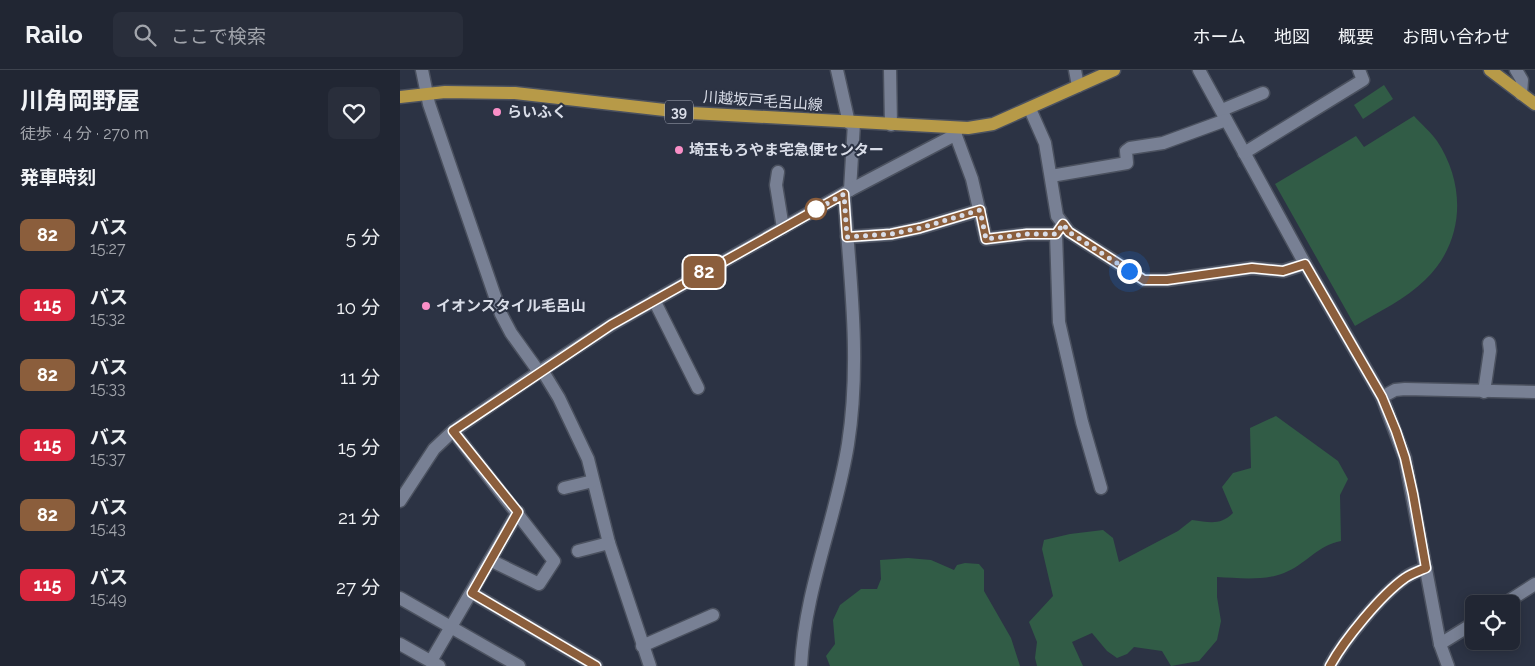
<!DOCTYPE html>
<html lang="ja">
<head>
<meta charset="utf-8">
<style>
  body { margin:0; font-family:Raleway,"Noto Sans JP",sans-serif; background:#292e3b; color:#f1f3f6; height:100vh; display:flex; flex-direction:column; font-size:19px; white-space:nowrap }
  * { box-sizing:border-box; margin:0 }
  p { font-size:16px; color:#a2a5ac }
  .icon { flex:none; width:28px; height:28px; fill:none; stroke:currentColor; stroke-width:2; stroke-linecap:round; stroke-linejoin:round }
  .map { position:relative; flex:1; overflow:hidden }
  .details { display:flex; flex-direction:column; background:#212633; width:400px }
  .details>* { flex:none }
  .badge { padding:0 10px; border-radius:8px; font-size:18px; line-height:32px }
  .buttons { position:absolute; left:1065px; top:525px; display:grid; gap:10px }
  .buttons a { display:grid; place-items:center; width:55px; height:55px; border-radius:8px; background:#212633; box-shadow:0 2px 12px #0003,0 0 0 1px #3e434e; font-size:25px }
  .you { position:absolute; width:25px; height:25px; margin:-12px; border:4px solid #fff; border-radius:50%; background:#1a73e8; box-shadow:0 0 0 8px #1a73e833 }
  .map>.badge { position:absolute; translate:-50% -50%; box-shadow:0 0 0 2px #fff }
  h2 { padding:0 20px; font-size:19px; line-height:45px }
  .round { display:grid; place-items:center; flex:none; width:52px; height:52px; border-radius:8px; background:#292e3b }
  .head { display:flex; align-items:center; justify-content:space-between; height:85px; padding:0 20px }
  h1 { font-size:24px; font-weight:700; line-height:38px }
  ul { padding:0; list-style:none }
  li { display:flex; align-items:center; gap:15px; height:70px; padding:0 20px }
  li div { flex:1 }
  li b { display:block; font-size:19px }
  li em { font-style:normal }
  li .badge { min-width:55px; font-weight:700; text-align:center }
  header { display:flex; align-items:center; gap:30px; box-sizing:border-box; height:70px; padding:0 25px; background:#212633; border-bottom:1px solid #3e434e }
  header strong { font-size:24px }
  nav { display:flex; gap:28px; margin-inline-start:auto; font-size:18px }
  .search { width:350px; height:45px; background:#292e3b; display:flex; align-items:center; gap:12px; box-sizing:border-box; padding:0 18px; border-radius:8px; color:#a2a5ac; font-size:19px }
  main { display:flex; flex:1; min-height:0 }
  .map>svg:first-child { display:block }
  .green { fill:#315c46 }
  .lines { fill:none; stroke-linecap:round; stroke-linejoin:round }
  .minor-casing { stroke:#4b515f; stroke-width:15 }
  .major-casing { stroke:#4b515f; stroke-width:15 }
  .minor { stroke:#788094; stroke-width:12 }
  .major { stroke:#b79a48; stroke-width:12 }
  .line-casing { stroke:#fff; stroke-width:11 }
  .line { stroke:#8b5e3c; stroke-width:8 }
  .walk { stroke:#d9dde8; stroke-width:5; stroke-dasharray:0 9 }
  .poi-dot { fill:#fa8fc7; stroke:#2c3344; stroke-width:2 }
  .stop-dot { fill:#fff; stroke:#8b5e3c; stroke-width:2.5 }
  .labels { text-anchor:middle; stroke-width:4; stroke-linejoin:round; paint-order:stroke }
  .shield { fill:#2c3344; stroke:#a5aab7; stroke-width:1 }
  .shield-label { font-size:14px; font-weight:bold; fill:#d9dde8 }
  .street-label { font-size:15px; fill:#d9dde8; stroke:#2c3344 }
  .poi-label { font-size:15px; font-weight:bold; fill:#d9dde8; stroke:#2c3344; text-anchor:start }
</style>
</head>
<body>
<header>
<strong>Railo</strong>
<div class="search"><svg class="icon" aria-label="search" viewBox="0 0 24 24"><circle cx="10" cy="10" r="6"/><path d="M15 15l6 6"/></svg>ここで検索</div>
<nav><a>ホーム</a><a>地図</a><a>概要</a><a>お問い合わせ</a></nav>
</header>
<main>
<section class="details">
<div class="head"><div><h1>川角岡野屋</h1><p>徒歩 · 4 分 · 270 m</p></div><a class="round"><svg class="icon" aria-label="heart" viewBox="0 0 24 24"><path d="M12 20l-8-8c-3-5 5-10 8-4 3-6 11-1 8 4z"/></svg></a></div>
<h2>発車時刻</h2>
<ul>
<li><span class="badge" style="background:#8b5e3c;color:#fff">82</span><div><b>バス</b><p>15:27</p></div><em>5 分</em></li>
<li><span class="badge" style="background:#d7263d;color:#fff">115</span><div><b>バス</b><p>15:32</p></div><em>10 分</em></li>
<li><span class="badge" style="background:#8b5e3c;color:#fff">82</span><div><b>バス</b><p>15:33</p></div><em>11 分</em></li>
<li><span class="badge" style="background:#d7263d;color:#fff">115</span><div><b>バス</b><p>15:37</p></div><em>15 分</em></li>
<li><span class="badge" style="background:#8b5e3c;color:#fff">82</span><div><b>バス</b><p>15:43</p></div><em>21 分</em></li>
<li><span class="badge" style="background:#d7263d;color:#fff">115</span><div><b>バス</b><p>15:49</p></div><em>27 分</em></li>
</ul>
</section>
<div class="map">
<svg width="1135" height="596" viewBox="0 0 1135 596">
  <rect width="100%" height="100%" fill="#2c3344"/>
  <g class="green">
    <path d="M984 15 993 29 963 49 954 35Z"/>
    <path d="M1014 46C1021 54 1031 62 1037 71 1067 116 1064 173 1025 210 1006 229 978 242 955 256L875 114 956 66 964 77Z"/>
    <path d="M876 346 938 391 948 409 940 425 941 471C918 475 905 495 884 503 864 511 838 508 817 507V527L821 551 817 570 799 591 771 596 762 581 734 577 727 584 717 588 707 581 692 563 672 572 683 596H637L635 588 637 572 629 552 653 526 642 479 644 470 670 464 703 460 713 468 719 492 778 461 792 450C809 452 820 456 833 443L822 417 833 403 851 398 850 358Z"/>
    <path d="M508 488 531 490 554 500 557 495 565 493 579 494 584 500V521L611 568 620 596H430L426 586 435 574 433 550 440 535 461 519H477L481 509 480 490Z"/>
  </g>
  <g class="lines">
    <defs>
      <g id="minor">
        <path d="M22 0 29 34 101 244 111 263 139 302"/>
        <path d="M437 0 449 53"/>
        <path d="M490 0 491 55"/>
        <path d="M675 0 678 16"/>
        <path d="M799 0 905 194 982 327 1005 388 1040 574 1048 596"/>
        <path d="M1116 0 1122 10 1121 24"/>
        <path d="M630 39 645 73 657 146 669 162 744 210H767L852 198 883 201 905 194"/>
        <path d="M822 40 863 23"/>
        <path d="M555 63 572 109 586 169 627 164H656"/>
        <path d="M844 83 963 10 959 0"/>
        <path d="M378 102 376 115 383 158"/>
        <path d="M651 106 727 93 726 81 730 78 763 73 826 50"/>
        <path d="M450 120 454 53"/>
        <path d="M663 154 656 164 659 252 682 352 701 418"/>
        <path d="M447 167 491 164 520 158 580 140"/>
        <path d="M254 230 298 318"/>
        <path d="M142 300 159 328 188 389 209 473 250 596"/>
        <path d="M1084 322 1090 281 1089 273"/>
        <path d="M982 327 995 320 1005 319 1135 322"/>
        <path d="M53 361 154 491 139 514 90 490"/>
        <path d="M164 418 193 411"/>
        <path d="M0 431 34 379 53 361 142 300 211 255 450 120 551 67 559 58"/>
        <path d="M178 481 209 473"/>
        <path d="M72 523 196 596"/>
        <path d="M0 528 119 596"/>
        <path d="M1104 534 1135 514"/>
        <path d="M0 574 39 596"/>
        <path d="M1040 574 1074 553"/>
        <path d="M242 576 313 545"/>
        <path d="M31 591 118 442"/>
        <path d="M401 596C405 518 436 450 448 374 461 291 450 207 444 124"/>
        <path d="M930 596C944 570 981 525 1005 508 1011 503 1019 501 1026 498"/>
      </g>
      <g id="major">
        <path d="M1090 0 1135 34"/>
        <path d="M0 27 45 22 115 23 291 43 568 58 593 54 714 0"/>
      </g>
    </defs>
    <use href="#minor" class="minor-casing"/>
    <use href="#major" class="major-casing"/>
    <use href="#minor" class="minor"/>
    <use href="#major" class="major"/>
  </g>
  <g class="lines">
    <defs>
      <path id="line" d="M196 596 72 523 118 442 53 361 211 255 444 124 447 167 491 164 520 158 580 140 586 169 627 164H656L663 154 669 162 744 210H767L852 198 883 201 905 194 982 327 996 361 1005 388 1013 424 1026 498C1019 501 1011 504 1005 508 981 525 944 570 930 596"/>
    </defs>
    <use href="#line" class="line-casing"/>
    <use href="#line" class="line"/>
    <path class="walk" d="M416 139 414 141 444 124 447 167 491 164 520 158 580 140 586 169 627 164H656L663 154 669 162 729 201"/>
  </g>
  <g class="poi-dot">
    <circle cx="97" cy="42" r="5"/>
    <circle cx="279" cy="80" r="5"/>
    <circle cx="26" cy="236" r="5"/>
  </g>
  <circle class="stop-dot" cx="416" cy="139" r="10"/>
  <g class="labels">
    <rect class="shield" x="265" y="30.5" width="28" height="23" rx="4"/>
    <g class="shield-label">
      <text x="279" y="47">39</text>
    </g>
    <g class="street-label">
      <text transform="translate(363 31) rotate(4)" y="5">川越坂戸毛呂山線</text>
    </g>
    <g class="poi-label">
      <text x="107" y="47">らいふく</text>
      <text x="289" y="85">埼玉もろやま宅急便センター</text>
      <text x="36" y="241">イオンスタイル毛呂山</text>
    </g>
  </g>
</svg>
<div class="buttons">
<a><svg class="icon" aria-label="locate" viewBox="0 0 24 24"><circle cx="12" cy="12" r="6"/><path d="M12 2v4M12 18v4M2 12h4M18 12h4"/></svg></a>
</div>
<div class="you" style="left:729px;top:201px"></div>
<b class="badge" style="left:304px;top:202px;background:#8b5e3c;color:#fff">82</b>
</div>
</main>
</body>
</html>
